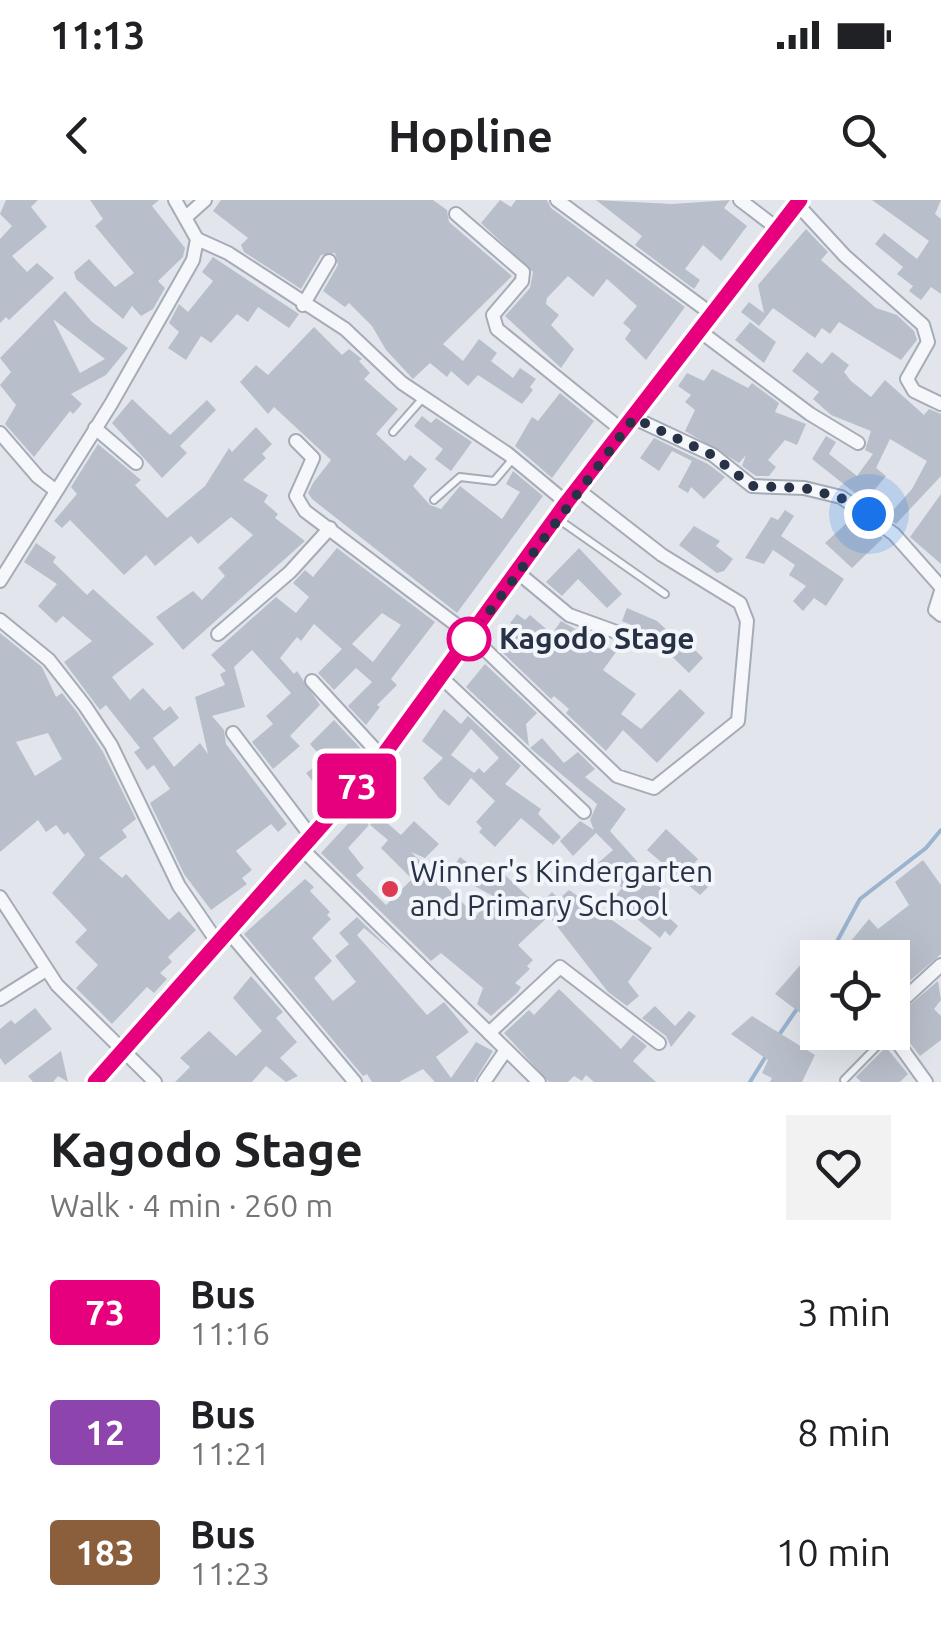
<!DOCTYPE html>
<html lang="en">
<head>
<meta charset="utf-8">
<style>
  body { margin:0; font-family:Ubuntu,sans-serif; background:#f2f2f2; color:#202124; height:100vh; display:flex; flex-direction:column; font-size:38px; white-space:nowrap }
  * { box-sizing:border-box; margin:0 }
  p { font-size:32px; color:#757577 }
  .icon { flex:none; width:55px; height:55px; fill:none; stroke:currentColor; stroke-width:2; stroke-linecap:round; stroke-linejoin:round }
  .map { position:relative; height:882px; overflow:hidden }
  .side { display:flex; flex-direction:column; background:#fff; flex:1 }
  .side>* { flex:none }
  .badge { padding:0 20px; border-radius:8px; font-size:35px; line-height:65px }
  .buttons { position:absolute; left:800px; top:740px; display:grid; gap:20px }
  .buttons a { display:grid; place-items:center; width:110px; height:110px; border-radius:0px; background:#fff; box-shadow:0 10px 40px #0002; font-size:50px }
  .you { position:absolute; width:50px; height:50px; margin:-25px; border:8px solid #fff; border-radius:50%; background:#1a73e8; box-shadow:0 0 0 15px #1a73e833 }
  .map>.badge { position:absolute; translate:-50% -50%; box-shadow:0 0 0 5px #fff }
  .round { display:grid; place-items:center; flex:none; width:105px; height:105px; border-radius:0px; background:#f2f2f2 }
  .headline { display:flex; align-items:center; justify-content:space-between; height:170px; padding:0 50px }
  h1 { font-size:48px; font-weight:700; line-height:75px }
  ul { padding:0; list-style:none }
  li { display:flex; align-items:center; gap:30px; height:120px; padding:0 50px }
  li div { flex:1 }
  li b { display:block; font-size:38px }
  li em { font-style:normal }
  li .badge { min-width:110px; font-weight:700; text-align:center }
  .status { display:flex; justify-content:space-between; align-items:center; height:70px; padding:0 50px; background:#fff; direction:ltr }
  .status svg { height:28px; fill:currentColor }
  header { display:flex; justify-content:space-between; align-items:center; height:130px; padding:0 50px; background:#fff; font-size:45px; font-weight:700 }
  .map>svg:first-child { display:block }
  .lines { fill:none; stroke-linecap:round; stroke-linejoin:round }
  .stream { stroke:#9ab3cf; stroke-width:4 }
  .building { fill:#b9bfca; fill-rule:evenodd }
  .lane-casing { stroke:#a6acb7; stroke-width:10 }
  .street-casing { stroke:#a6acb7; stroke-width:16 }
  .secondary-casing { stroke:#a6acb7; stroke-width:21 }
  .lane { stroke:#f5f7fa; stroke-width:6 }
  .street { stroke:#f5f7fa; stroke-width:12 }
  .secondary { stroke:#fff; stroke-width:18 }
  .line-casing { stroke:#fff; stroke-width:22 }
  .line { stroke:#e6007e; stroke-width:15 }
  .walk { stroke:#283246; stroke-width:10; stroke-dasharray:0 18 }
  .stop-dot { fill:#fff; stroke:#e6007e; stroke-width:5 }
  .poi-dot { fill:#dd3b51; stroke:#f2f5f9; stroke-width:4 }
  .labels { text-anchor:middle; stroke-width:8; stroke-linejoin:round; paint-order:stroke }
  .stop-label { font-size:30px; font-weight:bold; fill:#283246; stroke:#f2f5f9; text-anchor:start }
  .poi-label { font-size:30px; fill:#283246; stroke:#f2f5f9; text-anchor:start }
</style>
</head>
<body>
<div class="status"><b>11:13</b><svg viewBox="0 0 49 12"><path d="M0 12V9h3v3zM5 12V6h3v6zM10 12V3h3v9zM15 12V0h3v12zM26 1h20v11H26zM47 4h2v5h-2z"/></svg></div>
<header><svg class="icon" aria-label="back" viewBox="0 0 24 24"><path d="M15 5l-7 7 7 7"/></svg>Hopline<svg class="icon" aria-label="search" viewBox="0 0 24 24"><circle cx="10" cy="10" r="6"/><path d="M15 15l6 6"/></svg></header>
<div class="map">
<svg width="941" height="882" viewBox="0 0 941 882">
  <rect width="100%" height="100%" fill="#e2e6ec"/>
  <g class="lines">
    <g class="stream">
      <path d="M828 758 860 699 926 648 941 630"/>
      <path d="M779 835 799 806"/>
      <path d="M750 882 766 856"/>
    </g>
  </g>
  <g class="building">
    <path d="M6 0H38L31 7 47 27 12 56 27 72 37 63 54 78 9 120 6 117 0 123V39L12 26 0 14Z"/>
    <path d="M90 0H159L152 6 185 48 183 57 158 81 165 88 153 109 141 116 132 106 123 119 76 79 74 72 89 59 115 87 134 73 95 26 103 19Z"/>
    <path d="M221 0H433L447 10 449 22 512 76 443 144 463 161 479 139 497 153 491 161 513 178 520 168 536 179 530 187 533 190 522 204 478 175 468 186 451 171 447 177 430 163 413 179 386 150 372 126 349 103 345 107 323 91 338 65 335 53 321 55 301 89 244 52 241 45 248 38 213 11Z"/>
    <path d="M500 0 511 7 516 0H547L551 8 685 107 646 160 625 139 631 130 623 123 637 106 607 79 593 97 568 76 547 98 546 104 559 115 551 125 574 149 561 168 505 116 530 88 533 72 481 23Z"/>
    <path d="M596 0 672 4 730 0 724 8 747 26 721 61 703 45 685 69 700 80 694 89 635 45 642 36Z"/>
    <path d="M872 0H941L935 14 941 19V94L931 87 921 100 909 91 913 86 897 74 903 67 875 44 884 33 917 59 929 41Z"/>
    <path d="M806 29 828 52 821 60 876 108 897 115 914 131 917 140 901 160 839 122 830 134 822 128 815 138 773 108 759 126 741 112 749 102 764 113 758 85Z"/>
    <path d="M213 57 299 114 289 128 258 107 248 122 237 114 211 143 201 136 186 160 168 148 179 132 169 123 179 104 188 112 213 81 202 72Z"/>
    <path d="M65 91 92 122 128 148 106 175 71 194 82 204 73 214 70 211 34 257 5 224 16 205 0 185 11 172 0 158ZM53 119 105 159 80 173Z"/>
    <path d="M750 122 776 142 764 163 735 140Z"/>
    <path d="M314 127 342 155 349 149 362 159 359 161 370 173 364 179 398 209 376 234 405 261 410 255 427 269 413 286 430 305 441 309 460 286 502 319 520 292 506 284 513 271 543 296 457 413 312 299 308 293 313 283 331 260 274 207 268 214 240 182 256 165 268 175Z"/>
    <path d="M807 152 822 164 832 152 849 165 844 172 851 181 871 197 885 180 924 215 929 209 941 214V276L896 324 887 317 912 289 927 261 890 239 876 268 886 276 865 301 812 259 826 236 836 242 829 254 857 276 873 254 865 250 871 231 831 215 813 199 819 192 792 171Z"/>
    <path d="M712 169 748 188 752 183 779 203 775 212 806 224 797 245 785 240 768 260 776 267 769 276H756L742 266 746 255 739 263 685 231 695 210 685 202 691 195 678 186 687 173 704 181Z"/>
    <path d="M560 193 594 221 552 278 515 246 532 217 538 221Z"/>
    <path d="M132 199 170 235 207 200 216 210 180 246 187 253 162 278 112 223Z"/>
    <path d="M422 216 431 223 436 218 472 242 451 271 435 259 443 249 414 226Z"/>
    <path d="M256 227 272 244 262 254 266 258 243 280 268 295 264 302 278 314 275 318 305 341 183 450 156 417 193 391 202 400 225 376 218 368 253 335 231 317 198 344 191 336 155 366 146 355 124 375 70 320 62 328 54 321 77 294 71 287 98 244 141 280 135 285 167 318 205 286 229 248 232 252Z"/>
    <path d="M654 238 708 264 725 277 704 299 691 287 688 293 678 287 692 261 672 251 659 271 640 258Z"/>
    <path d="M941 294V364L910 337Z"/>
    <path d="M785 310 794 316 781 336 844 379 826 406 814 398 803 411 793 401 806 386 789 375 795 365 773 350 764 364 745 358 771 317 778 320Z"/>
    <path d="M851 319 867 335 872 331 883 338 852 368 825 343Z"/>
    <path d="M694 326 720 341 716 346 733 359 724 371 717 373 679 345Z"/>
    <path d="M36 343 56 357 53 362 87 395 93 389 154 444 112 477 130 500 143 488 164 511 170 506 179 518 153 538 174 567 200 543 208 554 195 497 225 485 220 474 226 471 211 455 276 397 296 413 309 397 293 383 305 370 313 377 337 348 435 422 391 479 397 485 377 505 380 507 366 525 348 506 372 482 356 468 334 490 318 473 342 449 314 424 301 441 297 437 280 458 294 474 297 471 320 505 290 536 300 546 273 569 252 542 273 524 266 516 291 493 252 450 234 467 245 507 212 516 224 530 226 544 287 624 278 632 271 624 236 651 252 670 242 678 247 684 211 710 184 674 150 603 170 589 154 565 147 570 134 552 140 548 106 505 100 510 64 462 92 441 63 416 56 423 38 406 57 384 24 362ZM382 413 401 425 373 462 352 444Z"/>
    <path d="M579 348 622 394 607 408 578 379 562 396 546 382Z"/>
    <path d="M627 408 657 421 670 433 674 429 703 458 689 473 654 439 645 447 635 438 643 430 622 421Z"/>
    <path d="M517 414 525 420 530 415 552 434 561 421 616 452 603 470 636 494 621 514 641 529 680 489 705 513 657 563 623 530 606 551 566 513 569 509 554 496 551 499 500 450 519 430 510 423Z"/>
    <path d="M0 433 42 467 56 497 62 493 77 512 103 552 136 619 122 630 127 637 99 658 122 678 126 674 169 720 179 711 196 730 168 757 172 762 160 773 167 779 154 793 147 787 112 824 76 788 98 765 75 742 87 730 52 693 85 655 68 632 64 635 56 625 46 632 38 620 0 652ZM48 533 62 559 35 576 16 542Z"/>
    <path d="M485 464 537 513 526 524 529 546 466 487Z"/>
    <path d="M444 509 461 524 468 516 521 566 505 584 541 609 538 614 561 637 553 645 521 618 495 647 479 632 482 628 476 622 495 601 471 578 449 606 439 598 423 578 443 558 422 541ZM471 529 499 558 484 573 479 568 474 573 451 555Z"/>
    <path d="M334 520 361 549 347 561 351 565 320 591 306 573 324 560 310 544Z"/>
    <path d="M542 538 564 563 578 552 595 569 585 577 626 609 610 631 666 694 654 704 678 726 670 736 665 731 660 738 613 699 622 688 598 663 613 650 596 633 573 656 560 641 580 621 594 630 590 620 597 604 530 548Z"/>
    <path d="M357 614 369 625 348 648 364 668 356 675 386 705 412 679 381 648 388 640 370 625 378 615 401 635 414 621 439 644 425 658 411 652 476 716 493 696 449 672 460 657 480 672 490 661 538 706 552 692 559 699 569 690 652 748 628 782 639 796 627 806 608 792 549 716 518 745 533 760 527 766 530 769 515 783 521 787 518 792 491 816 477 804 483 788 441 753 431 761 321 653Z"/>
    <path d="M666 629 698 659 688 670 708 687 700 695 647 650Z"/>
    <path d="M923 660 941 685V754L892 796V758H837L869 719 878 729 909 705 895 682Z"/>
    <path d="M305 679 314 687 310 691 330 712 327 715 331 719 312 738 332 761 314 778 333 801 356 782 335 756 349 744 339 733 357 717 395 754 364 728 357 735 427 815 444 802 469 832 436 857 451 878 476 842 493 851 474 882H435L423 869 399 882H372L367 874 363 876 244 734Z"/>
    <path d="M803 762 818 773V826L775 794Z"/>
    <path d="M251 776 283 812 276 818 297 842 280 858 298 876 286 882 266 866 252 882H175L190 867 180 858 209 831 236 856 262 831 233 798Z"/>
    <path d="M938 781 941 800 934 809 941 816V840L920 856 892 820Z"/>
    <path d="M559 789 621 849 633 835 647 846 633 861 656 882H594L586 875 582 881 574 876 568 882H549L504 833 529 810 534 815Z"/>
    <path d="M655 806 675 826 689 811 696 816 671 847 666 836 642 818Z"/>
    <path d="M35 808 52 829 5 865 0 858V829L11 820 15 824Z"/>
    <path d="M752 816 815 855 802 882H770L772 878 762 873 768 860 731 834Z"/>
    <path d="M886 847 908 874 900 882H861L856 877Z"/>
    <path d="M61 851 68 882 58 876 53 882H33L28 876Z"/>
  </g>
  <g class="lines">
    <defs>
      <g id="lane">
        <path d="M393 232 423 198"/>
        <path d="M434 300 460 277 494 281 512 260"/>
        <path d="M558 319 665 394"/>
        <path d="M844 880 889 834"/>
      </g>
      <g id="street">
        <path d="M557 0 713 115"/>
        <path d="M740 0 778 29"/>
        <path d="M797 4 845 56 923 125 928 142 907 179 914 191 941 204"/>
        <path d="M456 14 523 72 522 81 493 115 497 129 623 231"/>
        <path d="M186 17 205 0"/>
        <path d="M197 39 228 53 345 129 402 183 508 254 567 303"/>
        <path d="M303 105 329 61"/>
        <path d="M701 132 810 214 858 243"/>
        <path d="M634 218 713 255 752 286 804 288 841 297 894 334 941 387"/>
        <path d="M95 228 136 263"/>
        <path d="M0 233 38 277 55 290"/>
        <path d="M296 241 313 258 296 296 305 311 471 436 617 576 654 588 738 521 747 421 740 403 662 355 577 289"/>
        <path d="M516 371 569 415 619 433"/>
        <path d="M0 381 111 204 193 60 197 39 175 0"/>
        <path d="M941 391 935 410 941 415"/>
        <path d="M0 420 49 460 85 506 111 545 179 686 218 743"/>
        <path d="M218 434 290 372 330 328"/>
        <path d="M441 477 584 612"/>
        <path d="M312 481 382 557"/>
        <path d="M233 533 313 639"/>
        <path d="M303 650 539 882"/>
        <path d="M0 697 57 785 155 882"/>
        <path d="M228 731 355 882"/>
        <path d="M0 799 46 770"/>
        <path d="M892 810 941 765"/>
        <path d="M890 832 926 882"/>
        <path d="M489 833 560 767 659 843"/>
        <path d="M484 882 506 850"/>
      </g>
      <path id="secondary" d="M95 882 382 557 567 303 800 0"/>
    </defs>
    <use href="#lane" class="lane-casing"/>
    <use href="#street" class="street-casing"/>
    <use href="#secondary" class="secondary-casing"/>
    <use href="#lane" class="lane"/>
    <use href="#street" class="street"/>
    <use href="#secondary" class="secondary"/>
  </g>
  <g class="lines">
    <defs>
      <path id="line" d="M95 882 382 557 567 302 800 0"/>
    </defs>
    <use href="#line" class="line-casing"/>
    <use href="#line" class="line"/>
    <path class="walk" d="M469 439 634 218 712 255 752 286 804 288 841 298 869 314"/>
  </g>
  <circle class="stop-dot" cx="469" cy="439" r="20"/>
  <circle class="poi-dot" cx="390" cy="689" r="10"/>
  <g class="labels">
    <g class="stop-label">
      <text x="499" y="449">Kagodo Stage</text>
    </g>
    <g class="poi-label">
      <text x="410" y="682">Winner's Kindergarten<tspan x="410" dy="34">and Primary School</tspan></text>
    </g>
  </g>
</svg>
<div class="buttons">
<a><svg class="icon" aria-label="locate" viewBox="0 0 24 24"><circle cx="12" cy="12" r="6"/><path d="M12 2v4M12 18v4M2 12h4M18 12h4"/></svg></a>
</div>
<div class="you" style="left:869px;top:314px"></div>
<b class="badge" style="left:357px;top:586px;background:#e6007e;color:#fff">73</b>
</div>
<section class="side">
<div class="headline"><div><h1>Kagodo Stage</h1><p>Walk · 4 min · 260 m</p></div><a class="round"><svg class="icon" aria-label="heart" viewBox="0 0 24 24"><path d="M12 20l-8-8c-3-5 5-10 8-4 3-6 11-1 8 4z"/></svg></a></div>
<ul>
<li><span class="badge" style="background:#e6007e;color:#fff">73</span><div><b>Bus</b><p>11:16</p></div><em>3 min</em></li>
<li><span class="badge" style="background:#8e44ad;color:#fff">12</span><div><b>Bus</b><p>11:21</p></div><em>8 min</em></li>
<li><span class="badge" style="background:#8b5e3c;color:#fff">183</span><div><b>Bus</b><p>11:23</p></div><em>10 min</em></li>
</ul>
</section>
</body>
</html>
